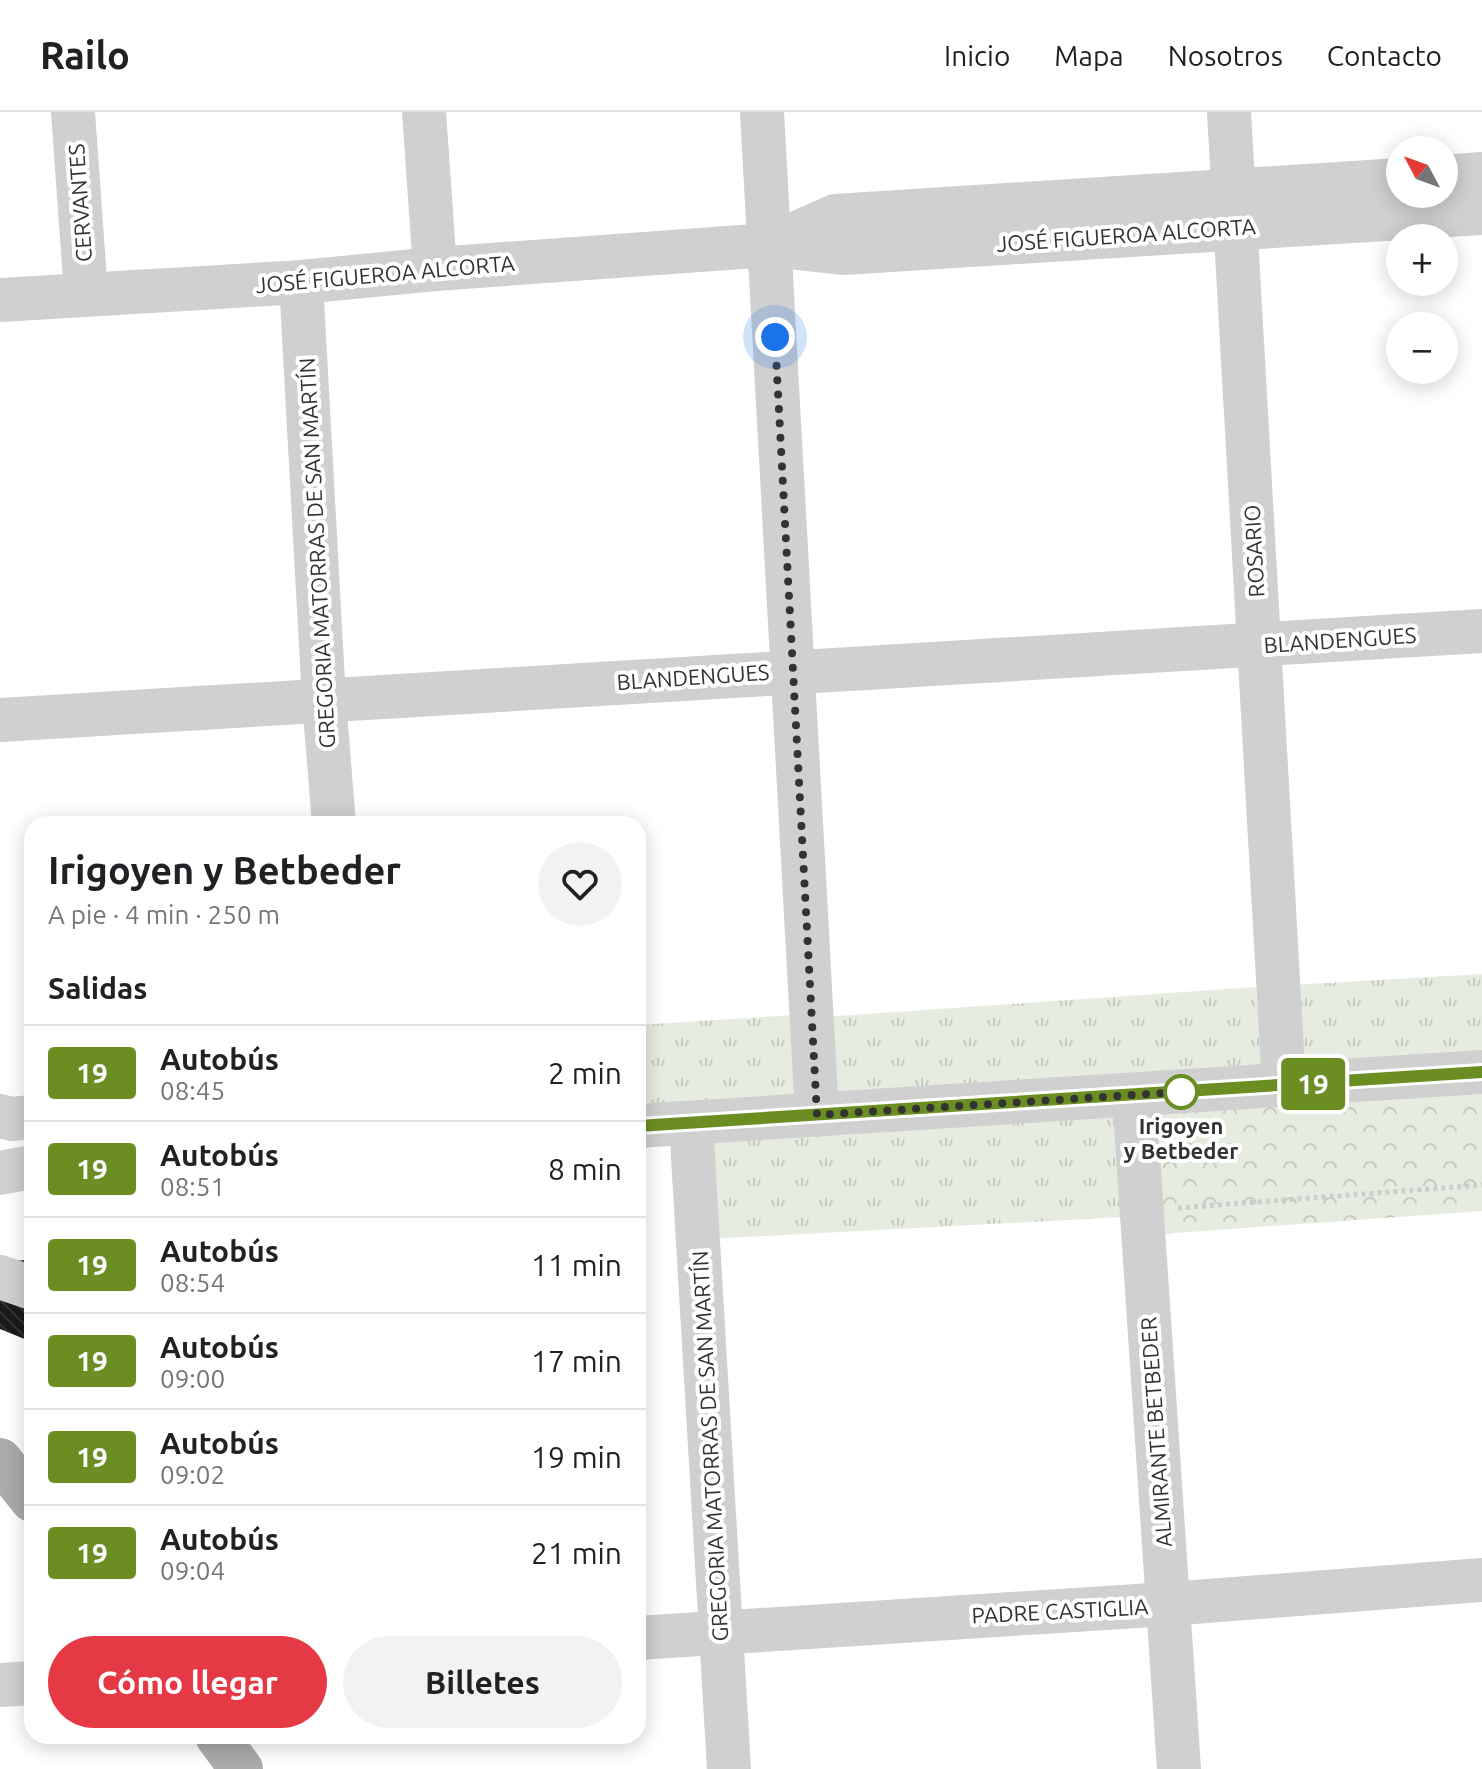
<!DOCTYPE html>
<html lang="es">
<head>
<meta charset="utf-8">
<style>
  body { margin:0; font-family:Ubuntu,sans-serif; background:#f2f2f2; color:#202124; height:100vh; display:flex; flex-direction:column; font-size:30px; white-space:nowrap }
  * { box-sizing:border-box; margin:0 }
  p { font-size:26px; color:#757577 }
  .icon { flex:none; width:44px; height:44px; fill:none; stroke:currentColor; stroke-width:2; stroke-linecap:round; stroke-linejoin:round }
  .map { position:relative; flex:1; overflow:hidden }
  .details { position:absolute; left:24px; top:704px; width:622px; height:928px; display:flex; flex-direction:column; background:#fff; border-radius:24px; box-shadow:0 4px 20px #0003 }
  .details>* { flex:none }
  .badge { padding:0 16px; border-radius:6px; font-size:28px; line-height:52px }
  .needle { width:52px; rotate:311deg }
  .tools { position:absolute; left:1386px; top:24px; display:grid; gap:16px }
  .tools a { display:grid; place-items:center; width:72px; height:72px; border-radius:50%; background:#fff; box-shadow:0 4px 20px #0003; font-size:40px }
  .you { position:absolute; width:40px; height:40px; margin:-20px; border:6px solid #fff; border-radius:50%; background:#1a73e8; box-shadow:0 0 0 12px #1a73e833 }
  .map>.badge { position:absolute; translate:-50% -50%; box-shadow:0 0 0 4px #fff }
  h2 { padding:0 24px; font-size:30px; line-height:72px }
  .round { display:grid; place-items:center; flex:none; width:84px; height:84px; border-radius:42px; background:#f2f2f2 }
  .summary { display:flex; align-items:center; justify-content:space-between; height:136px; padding:0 24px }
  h1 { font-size:38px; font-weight:700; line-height:60px }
  .action { display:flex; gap:16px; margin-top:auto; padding:16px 24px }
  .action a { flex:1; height:92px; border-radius:48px; background:#e63946; color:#fff; font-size:32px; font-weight:700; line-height:92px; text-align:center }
  .action a+a { background:#f2f2f2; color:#202124 }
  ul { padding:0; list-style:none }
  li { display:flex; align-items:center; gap:24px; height:96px; padding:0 24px; border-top:2px solid #e0e0e0 }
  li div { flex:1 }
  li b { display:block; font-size:30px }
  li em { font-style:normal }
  li .badge { min-width:88px; font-weight:700; text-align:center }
  header { display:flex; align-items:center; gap:48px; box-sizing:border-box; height:112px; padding:0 40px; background:#fff; border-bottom:2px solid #e0e0e0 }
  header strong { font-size:38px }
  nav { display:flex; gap:44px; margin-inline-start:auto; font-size:28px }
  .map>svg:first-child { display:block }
  .grass { fill:url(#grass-tufts) }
  .park { fill:url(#park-crowns) }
  .building { fill:url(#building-back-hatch) }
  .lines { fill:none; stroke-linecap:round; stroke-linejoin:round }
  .path { stroke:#cdcdcd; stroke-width:5; stroke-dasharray:4 4; stroke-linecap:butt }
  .minor { stroke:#d0d0d0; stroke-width:44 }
  .major { stroke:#ababab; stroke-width:44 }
  .line-casing { stroke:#fff; stroke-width:18 }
  .line { stroke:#6b8e23; stroke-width:12 }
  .walk { stroke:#333; stroke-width:8; stroke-dasharray:0 14.4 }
  .stop-dot { fill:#fff; stroke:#6b8e23; stroke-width:4 }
  .labels { text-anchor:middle; stroke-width:8; stroke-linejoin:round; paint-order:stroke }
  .street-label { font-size:22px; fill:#333; stroke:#fff }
  .stop-label { font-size:22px; font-weight:bold; fill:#333; stroke:#fff }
</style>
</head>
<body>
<header>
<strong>Railo</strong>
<nav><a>Inicio</a><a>Mapa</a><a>Nosotros</a><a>Contacto</a></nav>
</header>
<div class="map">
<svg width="1482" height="1657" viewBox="0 0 1482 1657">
  <defs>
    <pattern id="grass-tufts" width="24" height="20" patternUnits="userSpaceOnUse" patternTransform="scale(2)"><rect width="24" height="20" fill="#e6ecdf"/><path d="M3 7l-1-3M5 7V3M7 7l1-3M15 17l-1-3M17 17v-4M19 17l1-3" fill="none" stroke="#c6cbc0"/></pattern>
    <pattern id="park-crowns" width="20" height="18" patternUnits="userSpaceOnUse" patternTransform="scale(2)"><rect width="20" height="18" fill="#e6ecdf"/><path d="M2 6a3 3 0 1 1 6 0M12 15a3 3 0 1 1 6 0" fill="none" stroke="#c6cbc0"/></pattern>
    <pattern id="building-back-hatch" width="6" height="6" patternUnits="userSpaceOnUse" patternTransform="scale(2)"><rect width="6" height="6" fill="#1a1a1a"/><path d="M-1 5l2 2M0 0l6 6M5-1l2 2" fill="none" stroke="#333"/></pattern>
  </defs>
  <rect width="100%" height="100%" fill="#fff"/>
  <g class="grass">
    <path d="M1482 862V946L1297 957 1293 873Z"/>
    <path d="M1256 875 1262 959 829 989 824 905Z"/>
    <path d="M794 903 799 988 638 998V913Z"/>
    <path d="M1118 1004 1123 1105 708 1127 703 1026Z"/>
  </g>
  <path class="park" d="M1482 970V1099L1161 1122 1149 994Z"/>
  <path class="building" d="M32 1148V1230L0 1217V1149Z"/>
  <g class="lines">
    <path class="path" d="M1178 1096 1482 1073"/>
    <g class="minor">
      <path d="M73 0 86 182"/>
      <path d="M424 0 435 157"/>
      <path d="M762 0 817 1003"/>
      <path d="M1229 0 1284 974"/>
      <path d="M1444 65 1482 62"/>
      <path d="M772 132 835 104 1400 68"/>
      <path d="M301 170 324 588 334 712"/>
      <path d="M0 188 301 170 435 157 770 133 843 141 1482 101"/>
      <path d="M0 608 1482 519"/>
      <path d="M1134 983 1179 1657"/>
      <path d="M0 1004 12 1007 32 1005"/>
      <path d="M691 1011 729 1657"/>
      <path d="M638 1014 1482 960"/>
      <path d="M0 1061 32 1055"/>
      <path d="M0 1165 32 1176"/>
      <path d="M638 1526 1168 1492 1482 1468"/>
      <path d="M0 1573 32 1571"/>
    </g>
    <g class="major">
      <path d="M0 1348 32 1388"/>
      <path d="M217 1624 241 1657"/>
    </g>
  </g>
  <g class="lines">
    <defs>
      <path id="line" d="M638 1014 1482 960"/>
    </defs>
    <use href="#line" class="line-casing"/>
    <use href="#line" class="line"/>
    <path class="walk" d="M775 225 817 1003 1181 980"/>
  </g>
  <circle class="stop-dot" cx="1181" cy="980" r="16"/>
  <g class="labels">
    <g class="street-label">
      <text transform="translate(80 91) rotate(-94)" y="8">CERVANTES</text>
      <text transform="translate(1126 123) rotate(-4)" y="8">JOSÉ FIGUEROA ALCORTA</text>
      <text transform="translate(385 162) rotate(-5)" y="8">JOSÉ FIGUEROA ALCORTA</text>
      <text transform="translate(1254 439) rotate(-93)" y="8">ROSARIO</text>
      <text transform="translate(317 441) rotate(-93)" y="8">GREGORIA MATORRAS DE SAN MARTÍN</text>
      <text transform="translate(1340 528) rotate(-4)" y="8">BLANDENGUES</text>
      <text transform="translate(693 565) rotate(-4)" y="8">BLANDENGUES</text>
      <text transform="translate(1156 1320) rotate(-94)" y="8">ALMIRANTE BETBEDER</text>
      <text transform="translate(710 1334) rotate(-93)" y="8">GREGORIA MATORRAS DE SAN MARTÍN</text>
      <text transform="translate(1060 1499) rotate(-3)" y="8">PADRE CASTIGLIA</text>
    </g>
    <g class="stop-label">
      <text x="1181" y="1022">Irigoyen<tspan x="1181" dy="25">y Betbeder</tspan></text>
    </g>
  </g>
</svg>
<div class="tools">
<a><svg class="needle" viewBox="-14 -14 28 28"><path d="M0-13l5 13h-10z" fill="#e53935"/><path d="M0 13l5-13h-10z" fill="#757577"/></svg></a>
<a>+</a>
<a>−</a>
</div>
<div class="you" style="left:775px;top:225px"></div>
<b class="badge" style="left:1313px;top:972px;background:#6b8e23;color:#fff">19</b>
<section class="details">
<div class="summary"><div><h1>Irigoyen y Betbeder</h1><p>A pie · 4 min · 250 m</p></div><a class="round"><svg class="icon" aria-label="heart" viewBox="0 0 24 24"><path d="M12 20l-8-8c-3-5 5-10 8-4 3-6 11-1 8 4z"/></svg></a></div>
<h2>Salidas</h2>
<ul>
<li><span class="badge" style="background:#6b8e23;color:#fff">19</span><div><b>Autobús</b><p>08:45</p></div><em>2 min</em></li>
<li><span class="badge" style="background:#6b8e23;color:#fff">19</span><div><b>Autobús</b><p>08:51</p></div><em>8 min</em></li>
<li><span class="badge" style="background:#6b8e23;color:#fff">19</span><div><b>Autobús</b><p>08:54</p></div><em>11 min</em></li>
<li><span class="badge" style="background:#6b8e23;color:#fff">19</span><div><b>Autobús</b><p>09:00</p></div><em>17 min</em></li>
<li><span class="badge" style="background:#6b8e23;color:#fff">19</span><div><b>Autobús</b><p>09:02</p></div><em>19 min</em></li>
<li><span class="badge" style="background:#6b8e23;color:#fff">19</span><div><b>Autobús</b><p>09:04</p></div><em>21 min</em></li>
</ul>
<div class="action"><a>Cómo llegar</a><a>Billetes</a></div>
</section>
</div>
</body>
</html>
